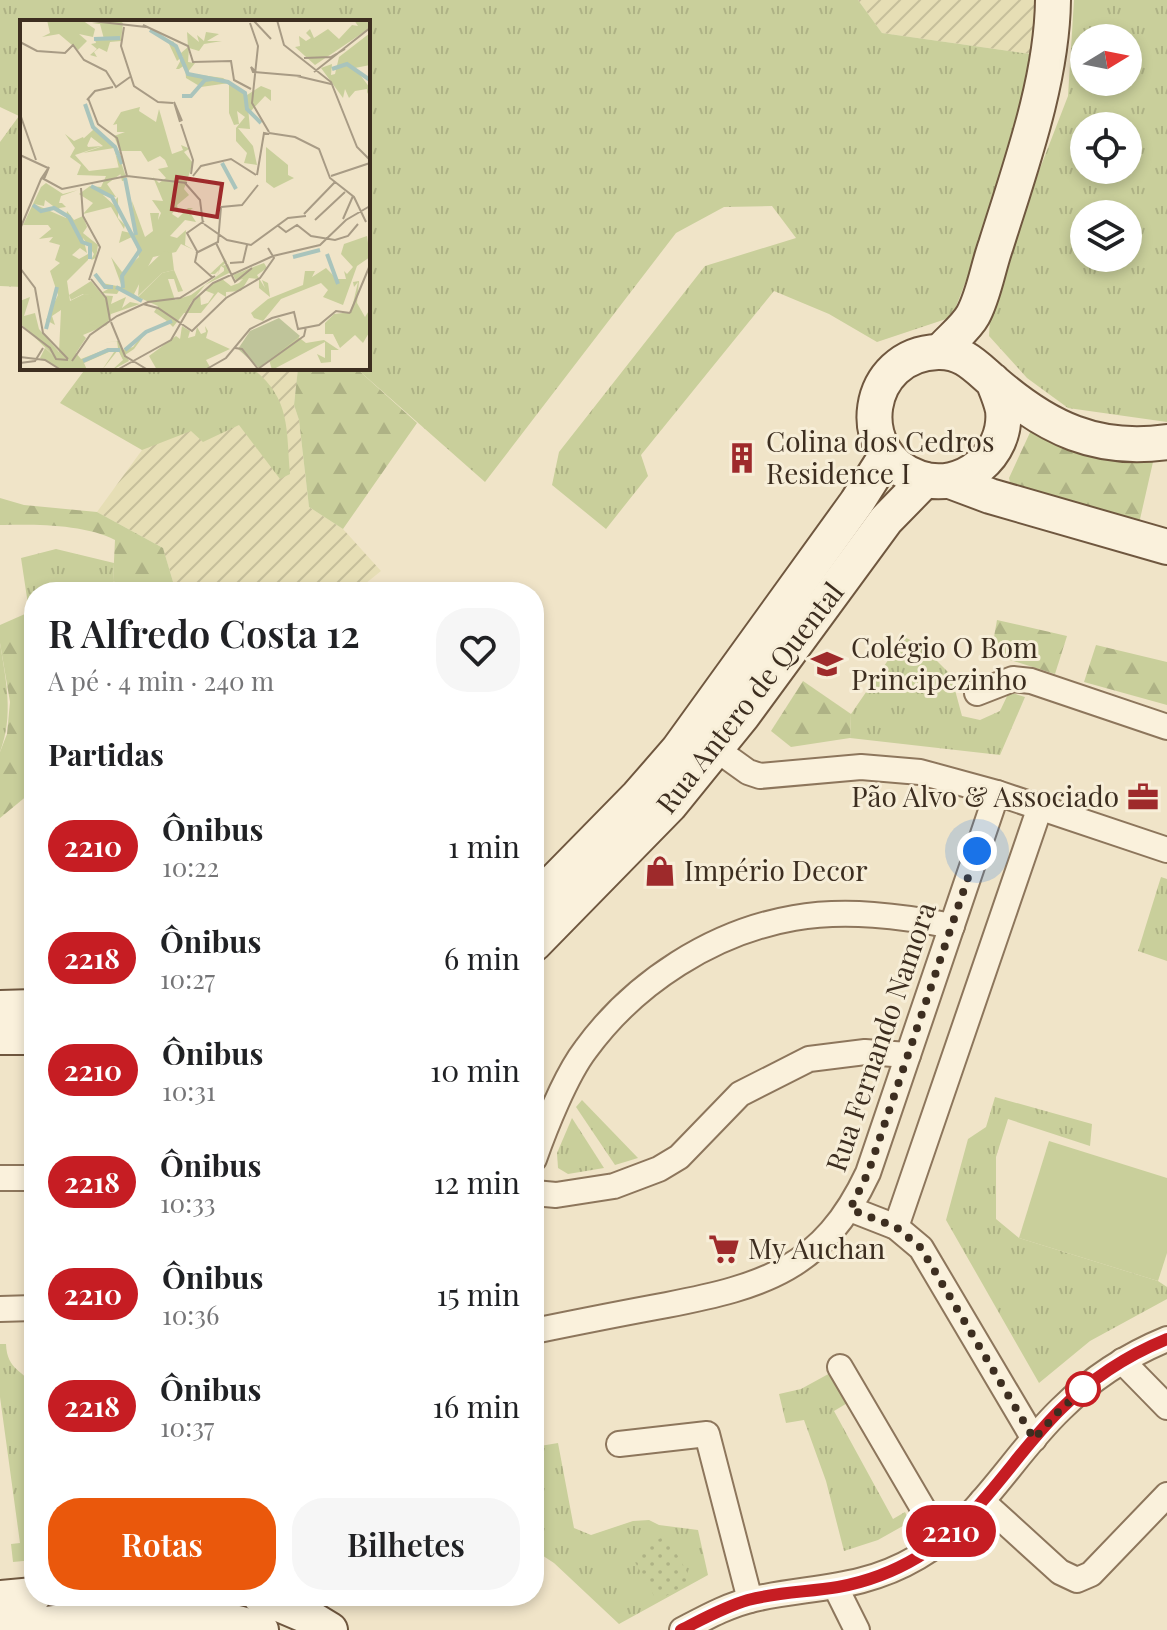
<!DOCTYPE html>
<html lang="pt">
<head>
<meta charset="utf-8">
<style>
  body { margin:0; font-family:"Playfair Display",serif; background:#f6f6f6; color:#202124; height:100vh; display:flex; flex-direction:column; font-size:30px; white-space:nowrap }
  * { box-sizing:border-box; margin:0 }
  p { font-size:26px; color:#757577 }
  .icon { flex:none; width:44px; height:44px; fill:none; stroke:currentColor; stroke-width:2; stroke-linecap:round; stroke-linejoin:round }
  .map { position:relative; flex:1; overflow:hidden }
  .drawer { position:absolute; left:24px; top:582px; width:520px; height:1024px; display:flex; flex-direction:column; background:#fff; border-radius:32px; box-shadow:0 4px 12px #0003 }
  .drawer>* { flex:none }
  .badge { padding:0 16px; border-radius:26px; font-size:28px; line-height:52px }
  .needle { width:52px; rotate:80deg }
  .fabs { position:absolute; left:1070px; top:24px; display:grid; gap:16px }
  .fabs a { display:grid; place-items:center; width:72px; height:72px; border-radius:50%; background:#fff; box-shadow:0 4px 12px #0003; font-size:40px }
  .you { position:absolute; width:40px; height:40px; margin:-20px; border:6px solid #fff; border-radius:50%; background:#1a73e8; box-shadow:0 0 0 12px #1a73e833 }
  .map>.badge { position:absolute; translate:-50% -50%; box-shadow:0 0 0 4px #fff }
  h2 { padding:0 24px; font-size:30px; line-height:72px }
  .round { display:grid; place-items:center; flex:none; width:84px; height:84px; border-radius:32px; background:#f6f6f6 }
  .summary { display:flex; align-items:center; justify-content:space-between; height:136px; padding:0 24px }
  h1 { font-size:38px; font-weight:600; line-height:60px }
  .button { display:flex; gap:16px; margin-top:auto; padding:16px 24px }
  .button a { flex:1; height:92px; border-radius:32px; background:#ea580c; color:#fff; font-size:32px; font-weight:600; line-height:92px; text-align:center }
  .button a+a { background:#f6f6f6; color:#202124 }
  ul { padding:0; list-style:none }
  li { display:flex; align-items:center; gap:24px; height:112px; padding:0 24px }
  li div { flex:1 }
  li b { display:block; font-size:30px }
  li em { font-style:normal }
  li .badge { min-width:88px; font-weight:700; text-align:center }
  .map>svg:first-child { display:block }
  .farmland { fill:url(#farmland-furrows) }
  .grass { fill:url(#grass-tufts); fill-rule:evenodd }
  .forest { fill:url(#forest-firs) }
  .park { fill:url(#park-dots) }
  .pitch { fill:#c9cf9b }
  .lines { fill:none; stroke-linecap:round; stroke-linejoin:round }
  .minor-casing { stroke:#8d765c; stroke-width:28 }
  .secondary-casing { stroke:#6f573f; stroke-width:38 }
  .minor { stroke:#faf1dc; stroke-width:24 }
  .secondary { stroke:#faf1dc; stroke-width:34 }
  .line-casing { stroke:#fff; stroke-width:18 }
  .line { stroke:#c61d23; stroke-width:12 }
  .walk { stroke:#3d2e20; stroke-width:8; stroke-dasharray:0 14.4 }
  .stop-dot { fill:#fff; stroke:#c61d23; stroke-width:4 }
  .labels { text-anchor:middle; stroke-width:6; stroke-linejoin:round; paint-order:stroke }
  .poi-label { font-size:28px; fill:#3d2e20; stroke:#f7eed8; text-anchor:start }
  .street-label { font-size:28px; fill:#3d2e20; stroke:#f7eed8 }
  .inset-river { fill:none; stroke:#a9c4bc; stroke-width:4 }
  .inset-road { fill:none; stroke:#a89b85; stroke-width:2 }
  .view { fill:#9e2a2b; fill-opacity:0.15; stroke:#9e2a2b; stroke-width:4 }
  .inset-edge { fill:none; stroke:#3d2e20; stroke-width:4 }
</style>
</head>
<body>
<div class="map">
<svg width="1167" height="1630" viewBox="0 0 1167 1630">
  <defs>
    <pattern id="farmland-furrows" width="10" height="10" patternUnits="userSpaceOnUse" patternTransform="scale(2)"><rect width="10" height="10" fill="#e6deb5"/><path d="M-1 1l2-2M0 10L10 0M9 11l2-2" fill="none" stroke="#c6bf9b"/></pattern>
    <pattern id="grass-tufts" width="24" height="20" patternUnits="userSpaceOnUse" patternTransform="scale(2)"><rect width="24" height="20" fill="#c9cf9b"/><path d="M3 7l-1-3M5 7V3M7 7l1-3M15 17l-1-3M17 17v-4M19 17l1-3" fill="none" stroke="#aeb285"/></pattern>
    <pattern id="forest-firs" width="22" height="20" patternUnits="userSpaceOnUse" patternTransform="scale(2)"><rect width="22" height="20" fill="#c9cf9b"/><path d="M5 1l3.5 6h-7zM16 11l3.5 6h-7z" fill="#aeb285"/></pattern>
    <pattern id="park-dots" width="8" height="8" patternUnits="userSpaceOnUse" patternTransform="scale(2)"><rect width="8" height="8" fill="#c9cf9b"/><path d="M2 2h.1M6 6h.1" fill="none" stroke="#aeb285" stroke-width="1.8" stroke-linecap="round"/></pattern>
  </defs>
  <rect width="100%" height="100%" fill="#f0e4c8"/>
  <g class="farmland">
    <path d="M858 0H1041L1037 55 882 33Z"/>
    <path d="M83 368H298L294 405 299 420 309 507 343 529 381 571 355 592H176L163 548 97 512 142 450Z"/>
  </g>
  <g class="grass">
    <path d="M0 0H858L882 33 1037 55 1004 182 952 317 877 342 829 314 774 291 641 455 648 476 606 529 552 485 559 452 705 266 796 238 772 206 724 207 676 233 485 482 356 368H368V22H22V287L0 286V142L19 116 0 107Z"/>
    <path d="M1074 0H1167V422L1068 408 1027 378 989 336 991 301 1003 264 1068 96ZM1084 38H1128V82H1084ZM1084 126H1128V170H1084ZM1084 214H1128V258H1084Z"/>
    <path d="M86 368H252C291 399 286 428 290 474L280 479 239 425 203 442 191 431 142 450 60 403Z"/>
    <path d="M56 549 114 563 113 581 133 592H34V610L29 611 21 558Z"/>
    <path d="M904 637 921 645 951 675 962 716 980 720 1000 711 1009 692 1025 697 1000 755 850 738 851 714Z"/>
    <path d="M0 643C6 681 14 715 0 752Z"/>
    <path d="M1161 877 1167 879V961L1138 951Z"/>
    <path d="M995 1097 1092 1124 1090 1146 1008 1119 996 1157V1219L1019 1238 1158 1281 1167 1287V1299L1090 1341 1039 1383 946 1220 968 1139 986 1127Z"/>
    <path d="M582 1100 638 1158 615 1165 576 1107Z"/>
    <path d="M572 1118 604 1168 568 1174 558 1168 557 1153Z"/>
    <path d="M0 1344H6C7 1371 24 1370 34 1387V1560L13 1562 11 1544 20 1543 0 1397Z"/>
    <path d="M832 1372 849 1402 834 1411 893 1519 905 1512 910 1522 878 1540 844 1551 826 1481 804 1420 786 1423 779 1394 801 1389Z"/>
    <path d="M558 1443 574 1528 591 1535 633 1521 649 1520 659 1525 698 1530 708 1575 619 1624 554 1563 534 1550V1447Z"/>
  </g>
  <g class="forest">
    <path d="M298 368H356L417 423 343 529 309 507 299 420 294 405Z"/>
    <path d="M1033 426 1107 454 1153 462 1138 528 1012 491 1009 478Z"/>
    <path d="M0 498 24 505 97 512 163 548 176 592H133L113 581 115 540C86 524 33 524 0 525Z"/>
    <path d="M34 610V790L0 818V752L7 734 10 702 0 643V625Z"/>
    <path d="M997 620 1067 636 1055 674 991 654Z"/>
    <path d="M1096 645 1167 662V705L1084 682Z"/>
    <path d="M803 681 851 714 850 738 791 747 771 731Z"/>
  </g>
  <path class="park" d="M666 1535 692 1581 657 1601 631 1555Z"/>
  <path class="pitch" d="M1049 1141 1167 1178V1253L1158 1281 1019 1238Z"/>
  <g class="lines">
    <defs>
      <g id="minor">
        <path d="M977 693 1013 679 1031 681 1167 727"/>
        <path d="M716 749 748 772 760 776 861 767 920 772 997 793 1167 850"/>
        <path d="M534 1159C545 1128 566 1075 586 1049 635 982 713 932 794 918 846 909 901 916 952 926"/>
        <path d="M0 1178H34"/>
        <path d="M534 1193 556 1195 614 1186 659 1169 679 1157 740 1094 809 1059 865 1052 908 1055"/>
        <path d="M850 1209 896 1227 921 1248 1034 1439"/>
        <path d="M896 1227 1040 807"/>
        <path d="M0 1309 34 1308"/>
        <path d="M534 1331C578 1322 623 1313 667 1305 764 1286 823 1269 868 1173L997 793"/>
        <path d="M1122 1361 1167 1407"/>
        <path d="M840 1367 942 1541"/>
        <path d="M619 1444 707 1434 750 1600"/>
        <path d="M982 1501 1060 1572 1077 1580 1091 1574 1167 1495"/>
        <path d="M836 1588 857 1630"/>
        <path d="M682 1630C705 1618 728 1605 754 1599 814 1586 862 1590 918 1557 978 1522 1012 1456 1061 1409 1091 1379 1128 1355 1167 1339"/>
      </g>
      <g id="secondary">
        <path d="M940 352C950 340 966 328 973 315 984 295 988 267 996 245 1020 168 1052 81 1053 0"/>
        <path d="M993 381C997 391 1001 400 1003 410 1008 455 962 493 919 478 850 454 865 354 938 352 964 351 977 368 995 383 1047 428 1097 452 1167 442"/>
        <path d="M950 481 990 496 1167 547"/>
        <path d="M534 902 638 796 678 750 857 502 886 456"/>
        <path d="M534 944 670 805 743 715 886 520 925 480"/>
        <path d="M0 1008 34 1007"/>
        <path d="M0 1037H34"/>
        <path d="M260 1596 307 1616 330 1630"/>
        <path d="M0 1598 34 1595"/>
        <path d="M0 1629C84 1621 180 1601 261 1630"/>
      </g>
    </defs>
    <use href="#minor" class="minor-casing"/>
    <use href="#secondary" class="secondary-casing"/>
    <use href="#minor" class="minor"/>
    <use href="#secondary" class="secondary"/>
  </g>
  <g class="lines">
    <defs>
      <path id="line" d="M681 1630C703 1619 724 1607 748 1600 778 1592 808 1592 838 1587 866 1582 893 1572 918 1557 978 1522 1012 1457 1061 1409 1091 1379 1128 1355 1167 1339"/>
    </defs>
    <use href="#line" class="line-casing"/>
    <use href="#line" class="line"/>
    <path class="walk" d="M977 851 868 1173 850 1209 896 1227 921 1248 1034 1439 1060 1410 1083 1389"/>
  </g>
  <defs>
    <symbol id="building-bare" viewBox="-9 -9 18 18"><path d="M-4-6H4V6H1V3H-1V6H-4ZM-2.5-4.3h1.7v1.8h-1.7ZM.8-4.3h1.7v1.8H.8ZM-2.5-1h1.7V.8h-1.7ZM.8-1h1.7V.8H.8Z" fill="#9e2a2b" stroke="#f7eed8" stroke-width="2.5" paint-order="stroke"/></symbol>
    <symbol id="school-bare" viewBox="-9 -9 18 18"><path d="M0-5L7-2L0 1L-7-2ZM-4 1L0 2.5L4 1V4Q0 6-4 4Z" fill="#9e2a2b" stroke="#f7eed8" stroke-width="2.5" paint-order="stroke"/></symbol>
    <symbol id="office-bare" viewBox="-9 -9 18 18"><path d="M-6-3h4V-5.5h4V-3h4V5H-6ZM-1-4.5V-3h2v-1.5ZM-6 0V1H6V0Z" fill="#9e2a2b" stroke="#f7eed8" stroke-width="2.5" paint-order="stroke"/></symbol>
    <symbol id="shop-bare" viewBox="-9 -9 18 18"><path d="M-5-2.5h2.3a2.7 3.5 0 0 1 5.4 0H5L5.5 6h-11ZM-1.5-2.5h3a1.5 2.3 0 0 0-3 0Z" fill="#9e2a2b" stroke="#f7eed8" stroke-width="2.5" paint-order="stroke"/></symbol>
    <symbol id="supermarket-bare" viewBox="-9 -9 18 18"><path d="M-6-5.5h2.5l.6 2H6L4.5 2H-2.5L-4.4-4H-6ZM-1.5 3.2a1.3 1.3 0 1 0 .1 0ZM3 3.2a1.3 1.3 0 1 0 .1 0Z" fill="#9e2a2b" stroke="#f7eed8" stroke-width="2.5" paint-order="stroke"/></symbol>
  </defs>
  <g fill-rule="evenodd">
    <use href="#building-bare" x="720" y="436" width="44" height="44"/>
    <use href="#school-bare" x="805" y="642" width="44" height="44"/>
    <use href="#office-bare" x="1121" y="775" width="44" height="44"/>
    <use href="#shop-bare" x="638" y="849" width="44" height="44"/>
    <use href="#supermarket-bare" x="702" y="1227" width="44" height="44"/>
  </g>
  <circle class="stop-dot" cx="1083" cy="1389" r="16"/>
  <g class="labels">
    <g class="poi-label">
      <text x="766" y="452">Colina dos Cedros<tspan x="766" dy="32">Residence I</tspan></text>
      <text x="851" y="658">Colégio O Bom<tspan x="851" dy="32">Principezinho</tspan></text>
      <text x="1119" y="807" text-anchor="end">Pão Alvo &amp; Associado</text>
      <text x="684" y="881">Império Decor</text>
      <text x="748" y="1259">My Auchan</text>
    </g>
    <g class="street-label">
      <text transform="translate(750 698) rotate(-52)" y="10">Rua Antero de Quental</text>
      <text transform="translate(881 1037) rotate(-71)" y="10">Rua Fernando Namora</text>
    </g>
  </g>
  <g transform="translate(20 20)">
    <rect width="350" height="350" fill="#f0e4c8"/>
    <path d="M27 0H62L75 9 73 17 59 14 67 21 58 30 39 14 22 17 30 13ZM98 0 103 3 101 21 90 22 87 32 79 28 74 32 77 37 70 35 77 29 71 24 76 23 74 17 84 19 80 4H72ZM334 0 350 1V8L295 45 275 27 280 26 279 16 286 21 291 18 286 13 290 9 294 18 308 9 319 19 332 5 338 6ZM167 12 179 22 177 15 184 21 186 12 199 14 187 21H202L184 24 179 31 169 28 168 42 175 43 167 53 203 58 227 75 241 66 251 70V81L245 76 230 92 228 87 230 109 218 108 233 126 237 145 224 143 227 133 216 121V108L225 97 217 91 219 104 214 105 209 93V63L181 67 166 58 165 45 159 49H156L163 36 157 41 149 24 153 21 161 33 168 27ZM350 13V45L335 48 350 68 347 74V69L335 71 329 78 325 69 323 78 301 48 312 44 311 55 315 54 319 37ZM120 87 119 91 136 102 139 89 152 134 163 130 161 125 168 128 167 123 169 129 164 132 173 143 164 169 169 175 157 185 159 193 155 189 152 194 158 198 168 188H173L169 191 176 202 165 200 150 216 157 218 166 210 165 225 174 230 161 224 156 232 133 237 114 274 118 277 142 253 154 250 163 271 158 272 154 259H148L155 280 171 275 204 251V248L201 246 197 256 199 250 195 254H190L204 241 200 231 207 242 202 246 208 244 211 252 185 265 169 285 180 274 181 285 188 283 194 274 184 270 192 264 202 259 211 266 219 263 223 259 216 261 213 255 244 243 247 248 237 255 245 268 242 260 248 263 250 277 239 268V259L229 258 221 271 206 272V277L198 272 181 293H164L153 307 149 303 125 314 114 329 105 335 102 330 113 327 123 314 147 301 134 292 138 286 100 269 97 274 81 273 88 269 84 267 82 263 102 267 91 237 102 252 119 237 114 216 99 223 102 211 115 214 112 181 125 217 133 211 130 193H139L138 200 141 193 132 180 143 181 133 157 139 163 146 158 138 149 148 147 145 140 140 136 128 142 121 131H100L94 116 105 112H97V104L93 105 101 92ZM45 114 54 121 63 117 68 127 82 126 55 135 69 151 102 147V153L87 164 96 177 83 175 94 185V181L98 177V198L105 205 104 209 91 187 63 194 73 183 59 174 70 166 81 167 86 156 57 155 61 145 50 137 55 128ZM26 163 43 174 58 170 41 176 39 183H42L46 187 39 188 41 192 25 180 24 186 14 184 46 198 47 191 54 200 63 196 67 207 63 213 78 225 76 238 71 240 74 234 63 218 67 233 60 228 52 235 59 239 68 234V240L47 261 50 281 64 274 93 276 91 284 106 277 102 288 110 282 120 284 91 294 87 305 63 315 66 318 56 333 61 339 89 328H98L97 321 83 323 98 321 109 341 92 350 103 340 98 330 82 350 96 329 64 343 67 350H42L20 338 25 328 37 339 0 303V281L10 277 4 296 15 293 19 309 39 332 41 290 32 296 35 305 26 300 38 275 30 251 40 243 35 240 40 225 29 222 33 217 19 219 31 209 28 205H3L21 167ZM339 261 337 283 345 297 350 289V311L343 323 335 315 320 328 313 314H305V303L314 294 331 292 338 262 334 267 333 262ZM162 306 170 311 168 318 175 316 177 307 181 314 186 312 185 306 188 311 186 318 210 329 186 340 190 347 183 350H137L129 336 156 316 160 319ZM277 316 286 323 304 320 319 330H311V342L301 343 297 334 305 338V322L252 350 249 340Z" fill="#c9cf9b"/>
    <path d="M67 88 76 110 101 133 96 135 101 142 107 160 102 161 94 128 63 133 83 126 71 117 66 128 63 119 73 110ZM347 216 350 237 337 246 323 285 303 277 308 270 301 263 261 279 243 301 234 298 231 293 248 279 283 265 285 251H295L292 257 306 248 317 259H326L324 251 327 254 333 247 321 234 324 224ZM144 231 152 233 154 250 142 253 118 276 120 254ZM71 261 85 278 89 298 76 306 69 304 70 289 62 281 75 276 63 274 51 280 49 275Z" fill="#c9cf9b"/>
    <path d="M259 298 280 316 239 348 218 329 230 311Z" fill="#bfc49a"/>
    <path d="M246 127 268 145V155L274 158 254 168 246 162Z" fill="#c9cf9b"/>
    <path class="inset-river" d="M130 10 156 26 168 54 208 62 225 73 227 89 241 103M74 19 100 18M312 49 327 44 350 60M162 76H171L185 60 192 59M65 84 73 107 95 127 102 144M202 143 216 169M105 158 116 215M71 166 92 177 120 230 102 256 103 268M13 185 21 191 34 188 49 197 62 222 70 225V239M307 234 318 264M273 237 300 230M75 254 85 267H93M96 267 122 281M26 309 37 267M105 330 126 312 152 301M63 341 88 330H100"/>
    <path class="inset-road" d="M63 0 126 7M233 0 251 19M257 0 264 25 311 62 337 127 350 140M230 3 238 26 232 83 249 112M123 5 168 26 173 42 211 41 214 60 231 69M104 7 101 26 114 66 138 82 153 83M0 22 17 31 45 33 53 25 64 40 86 51 96 67 110 57M284 38 311 37 325 29M236 52 231 47 233 52 281 56M294 52 350 8M277 56 311 64M68 78 78 104 97 118 107 156M67 80 75 71 93 67M0 94 16 140M160 102 154 82 162 101M161 104 173 140 171 154M249 113 275 117 299 129 310 158 334 177 346 202M0 135 28 148M237 155 244 113 249 114H243M173 156 181 146 211 139 236 155M311 156 350 143M22 158 42 169 107 156 167 163M165 163 180 180 183 204M61 168 63 196 80 227 69 260M201 187 222 185 238 165M284 194 315 162M323 199 333 176M295 200 325 172M184 204 207 220 231 225 268 198 286 196M257 205 266 212 277 205 291 216 315 220 328 216 338 204M0 209 21 159 29 147 24 159M196 223 215 262 232 248M176 233 198 222 201 187M177 233 175 242 193 258M178 233 167 213 184 201M210 243 223 242 227 225M0 248 15 268 23 313 48 339M71 259 86 278 90 300M123 284 138 288 172 311 206 278 240 258 254 238 248 228M330 293 350 245M91 302 105 336 128 350M0 305 30 328 36 339 48 340M215 328 222 329 238 349 284 316 286 307M0 337 25 340 41 350M52 341 70 315 97 296 128 282 160 278 195 256M0 343 15 341 23 328M97 350 151 320 174 280 193 263 253 236 300 225 326 200 350 186M185 350 206 338 230 309 252 298 274 292 278 309 299 305 316 291 330 293"/>
    <path class="view" d="M157 157 202 164 197 197 152 189Z"/>
    <rect width="350" height="350" class="inset-edge"/>
  </g>
</svg>
<div class="fabs">
<a><svg class="needle" viewBox="-14 -14 28 28"><path d="M0-13l5 13h-10z" fill="#e53935"/><path d="M0 13l5-13h-10z" fill="#757577"/></svg></a>
<a><svg class="icon" aria-label="locate" viewBox="0 0 24 24"><circle cx="12" cy="12" r="6"/><path d="M12 2v4M12 18v4M2 12h4M18 12h4"/></svg></a>
<a><svg class="icon" aria-label="layers" viewBox="0 0 24 24"><path d="M12 4l9 5-9 5-9-5zM3 14l9 5 9-5"/></svg></a>
</div>
<div class="you" style="left:977px;top:851px"></div>
<b class="badge" style="left:951px;top:1531px;background:#c61d23;color:#fff">2210</b>
<section class="drawer">
<div class="summary"><div><h1>R Alfredo Costa 12</h1><p>A pé · 4 min · 240 m</p></div><a class="round"><svg class="icon" aria-label="heart" viewBox="0 0 24 24"><path d="M12 20l-8-8c-3-5 5-10 8-4 3-6 11-1 8 4z"/></svg></a></div>
<h2>Partidas</h2>
<ul>
<li><span class="badge" style="background:#c61d23;color:#fff">2210</span><div><b>Ônibus</b><p>10:22</p></div><em>1 min</em></li>
<li><span class="badge" style="background:#c61d23;color:#fff">2218</span><div><b>Ônibus</b><p>10:27</p></div><em>6 min</em></li>
<li><span class="badge" style="background:#c61d23;color:#fff">2210</span><div><b>Ônibus</b><p>10:31</p></div><em>10 min</em></li>
<li><span class="badge" style="background:#c61d23;color:#fff">2218</span><div><b>Ônibus</b><p>10:33</p></div><em>12 min</em></li>
<li><span class="badge" style="background:#c61d23;color:#fff">2210</span><div><b>Ônibus</b><p>10:36</p></div><em>15 min</em></li>
<li><span class="badge" style="background:#c61d23;color:#fff">2218</span><div><b>Ônibus</b><p>10:37</p></div><em>16 min</em></li>
</ul>
<div class="button"><a>Rotas</a><a>Bilhetes</a></div>
</section>
</div>
</body>
</html>
